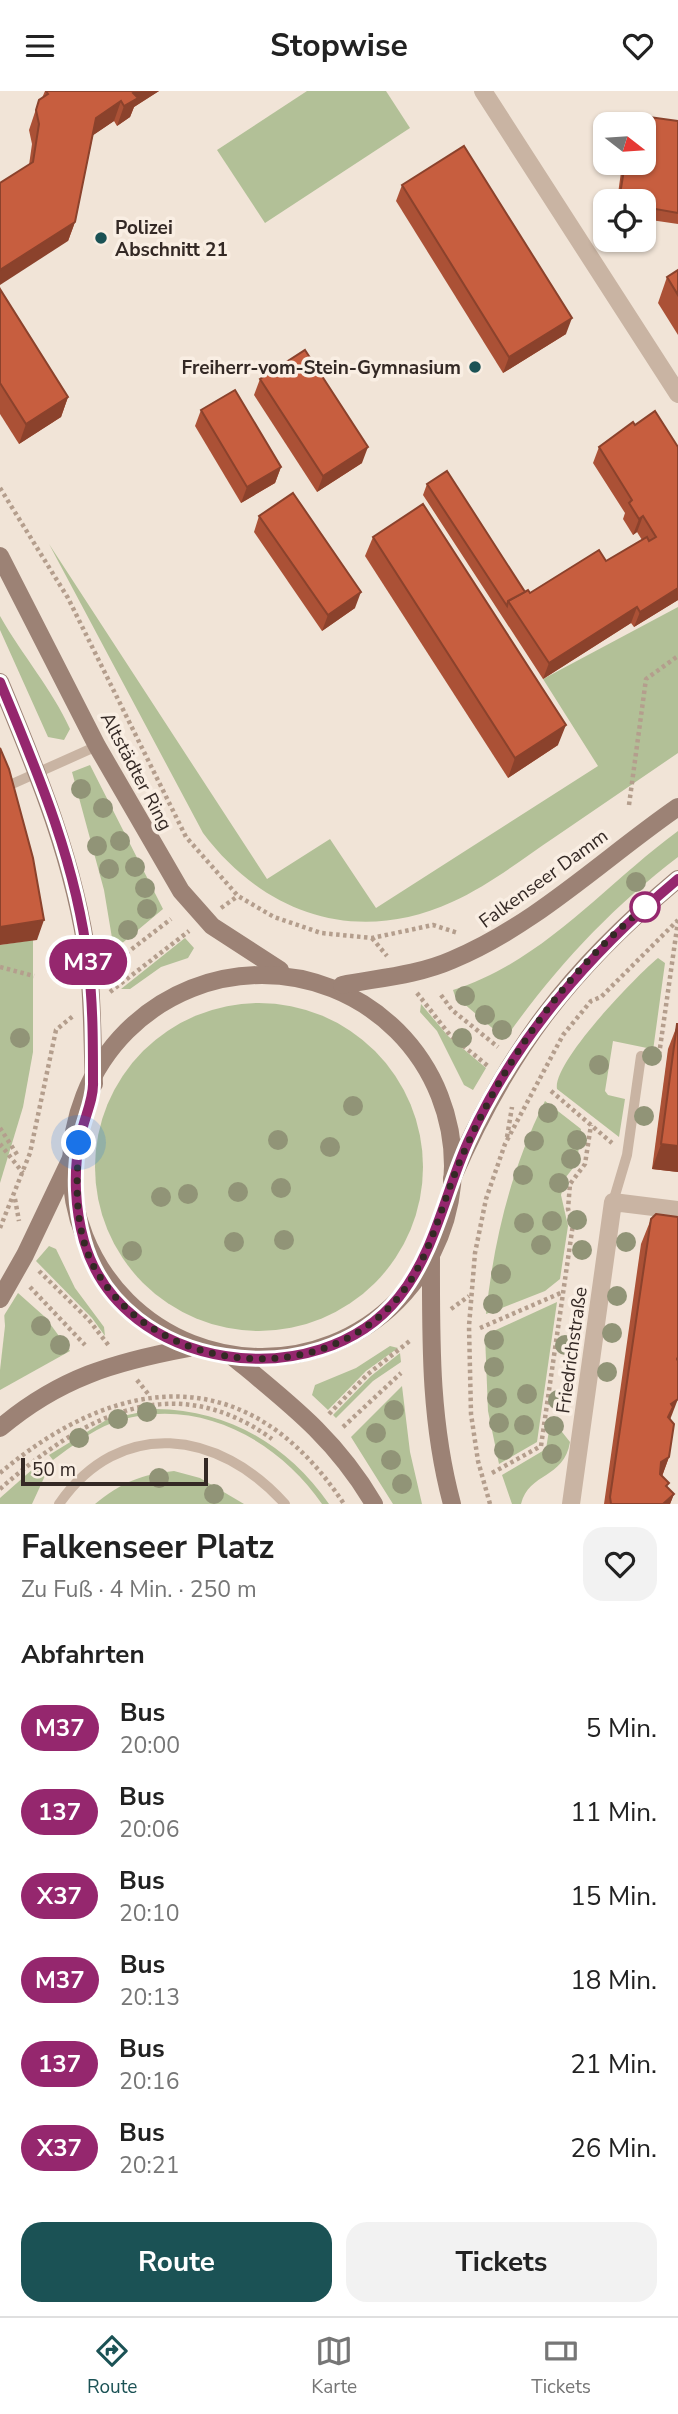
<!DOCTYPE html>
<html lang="de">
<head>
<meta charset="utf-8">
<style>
  body { margin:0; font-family:"Nunito Sans",sans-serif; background:#f2f2f2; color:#222; height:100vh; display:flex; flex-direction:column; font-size:26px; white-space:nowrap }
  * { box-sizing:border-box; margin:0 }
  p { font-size:23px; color:#767676 }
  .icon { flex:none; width:38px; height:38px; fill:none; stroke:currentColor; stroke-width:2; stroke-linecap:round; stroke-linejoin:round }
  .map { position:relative; height:1413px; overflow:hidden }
  .drawer { display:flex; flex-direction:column; background:#fff; flex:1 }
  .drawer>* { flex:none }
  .badge { padding:0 14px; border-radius:23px; font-size:24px; line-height:46px }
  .needle { width:46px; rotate:107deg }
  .fabs { position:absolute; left:593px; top:21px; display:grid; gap:14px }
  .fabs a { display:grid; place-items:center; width:63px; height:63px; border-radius:14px; background:#fff; box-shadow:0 2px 5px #0004; font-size:35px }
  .scale { position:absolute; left:21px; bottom:18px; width:187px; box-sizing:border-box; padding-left:7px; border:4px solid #342925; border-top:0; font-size:19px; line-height:24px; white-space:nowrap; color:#342925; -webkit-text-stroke:5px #f9eee3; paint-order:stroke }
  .you { position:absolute; width:35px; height:35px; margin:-18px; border:5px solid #fff; border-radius:50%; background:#1a73e8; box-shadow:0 0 0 10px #1a73e833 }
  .map>.badge { position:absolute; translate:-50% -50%; box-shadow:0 0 0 4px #fff }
  h2 { padding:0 21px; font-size:26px; line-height:63px }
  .round { display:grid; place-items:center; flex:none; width:74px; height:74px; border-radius:21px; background:#f2f2f2 }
  .headline { display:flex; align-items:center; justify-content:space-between; height:119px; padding:0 21px }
  h1 { font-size:33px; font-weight:700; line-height:52px }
  .action { display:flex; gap:14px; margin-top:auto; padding:14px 21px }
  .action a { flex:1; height:80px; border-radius:21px; background:#1b5255; color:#fff; font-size:28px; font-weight:700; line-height:80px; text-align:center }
  .action a+a { background:#f2f2f2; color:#222 }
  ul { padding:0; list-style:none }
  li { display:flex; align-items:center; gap:21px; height:84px; padding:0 21px }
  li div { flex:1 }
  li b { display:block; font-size:26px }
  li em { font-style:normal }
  li .badge { min-width:77px; font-weight:700; text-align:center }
  header { display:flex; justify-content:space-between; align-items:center; height:91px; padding:0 21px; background:#fff; font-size:32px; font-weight:700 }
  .tab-bar { display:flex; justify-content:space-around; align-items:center; height:98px; border-top:2px solid #e0e0e0; background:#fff; font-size:19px; color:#767676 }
  .tab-bar a { display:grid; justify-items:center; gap:4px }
  .tab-bar .current { color:#1b5255 }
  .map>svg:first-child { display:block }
  .green { fill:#b2c097 }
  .pier { fill:#f1e4d7 }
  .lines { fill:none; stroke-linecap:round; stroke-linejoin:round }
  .path { stroke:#b49e8d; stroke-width:4.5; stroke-dasharray:3.5 3.5; stroke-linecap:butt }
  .service { stroke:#c9b4a3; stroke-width:10 }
  .minor { stroke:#c9b4a3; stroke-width:18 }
  .secondary { stroke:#9c8275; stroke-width:18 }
  .tree { fill:#919477 }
  .wall { fill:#ab5136 }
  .shaded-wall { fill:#8b422c }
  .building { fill:#c75e3f; stroke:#8b422c; stroke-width:2 }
  .line-casing { stroke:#fff; stroke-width:16 }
  .line { stroke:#95276e; stroke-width:10 }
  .walk { stroke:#342925; stroke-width:7; stroke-dasharray:0 12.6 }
  .poi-dot { fill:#1b5255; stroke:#f9eee3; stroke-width:2.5 }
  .stop-dot { fill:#fff; stroke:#95276e; stroke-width:3.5 }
  .labels { text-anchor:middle; stroke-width:7; stroke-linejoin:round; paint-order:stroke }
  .poi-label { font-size:19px; font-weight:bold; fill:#342925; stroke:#f9eee3; text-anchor:start }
  .street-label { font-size:19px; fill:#342925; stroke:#f9eee3 }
</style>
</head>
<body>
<header><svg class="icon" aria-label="menu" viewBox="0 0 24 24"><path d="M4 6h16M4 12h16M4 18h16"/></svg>Stopwise<svg class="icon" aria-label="heart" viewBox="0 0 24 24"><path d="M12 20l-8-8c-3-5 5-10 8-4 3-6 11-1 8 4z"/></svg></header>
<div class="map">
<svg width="678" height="1413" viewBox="0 0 678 1413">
  <rect width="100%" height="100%" fill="#f1e4d7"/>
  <g class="green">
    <path d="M307 0H386L410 37 265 132 217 59Z"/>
    <path d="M49 453 267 788 330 748 376 817 598 675 543 588 678 516V662C637 690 596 718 555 746 521 769 489 794 452 811 356 855 264 823 203 742Z"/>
    <path d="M0 525C22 564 52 598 70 638L64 649 48 646 0 539Z"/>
    <path d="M90 674 163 818 114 859 104 799 72 681Z"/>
    <path d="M678 740V766C610 818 554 878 505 948L455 905 453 899C544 870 603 795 678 740Z"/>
    <path d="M185 847 194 857 188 867 161 876 130 898H121Z"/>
    <path d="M33 849V961L23 1016 0 1092V854Z"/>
    <path d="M658 867 665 872 652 967 648 966 647 957 613 950 605 1000 608 1004 625 1008 619 1046 557 998C552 972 636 885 658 867Z"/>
    <circle cx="259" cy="1076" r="164"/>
    <path d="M421 913 448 945 486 977 473 999 464 994 437 940 420 921Z"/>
    <path d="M545 1010 581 1038 577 1072 566 1086 561 1104 568 1135 560 1188 545 1200 486 1223C494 1148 511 1078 545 1010Z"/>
    <path d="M49 1155 56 1158 75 1197 104 1236 105 1245 92 1227 36 1170Z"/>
    <path d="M18 1202 45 1226 70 1260 0 1299V1231Z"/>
    <path d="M557 1211 537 1351 499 1373 488 1320 485 1244Z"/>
    <path d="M390 1255 398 1257 366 1280 328 1319 312 1304 315 1294 356 1277Z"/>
    <path d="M400 1262 401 1271 373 1290 336 1327 333 1324 371 1285Z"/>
    <path d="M402 1295 410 1361 422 1413H393L351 1346Z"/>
    <path d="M156 1318C228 1319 287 1353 329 1413H322C276 1346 193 1303 112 1332 91 1340 71 1356 53 1369L49 1364 108 1328Z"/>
    <path d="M551 1327 570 1351C564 1388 529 1381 521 1413H512L502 1384 546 1358Z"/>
    <path d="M43 1369 49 1376 32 1413H0V1407Z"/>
    <path d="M174 1380 200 1387 244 1413H95C120 1392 142 1383 174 1380Z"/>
  </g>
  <path class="pier" d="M0 1164 5 1235 0 1279Z"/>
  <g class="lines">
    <g class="path">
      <path d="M0 397 68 507 186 746 238 805 274 826 321 842 372 847 433 834 458 842"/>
      <path d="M629 714 646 588 678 565"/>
      <path d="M221 817 238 805"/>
      <path d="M372 847 387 865"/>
      <path d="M115 871 171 828"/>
      <path d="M0 876 34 885"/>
      <path d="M110 901 189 840"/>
      <path d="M417 902 450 944 488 975"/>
      <path d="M441 904 452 919 498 956"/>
      <path d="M659 964 678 830"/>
      <path d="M551 1000 612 1052"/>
      <path d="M0 1037 18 1065"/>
      <path d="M507 1046 512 1016"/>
      <path d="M0 1053 23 1082"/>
      <path d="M15 1108 19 1130"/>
      <path d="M0 1137 30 1062 56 939 73 925"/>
      <path d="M39 1180 89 1229 109 1255"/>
      <path d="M30 1196 85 1254"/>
      <path d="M451 1218 469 1205"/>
      <path d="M480 1237 563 1201"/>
      <path d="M137 1289 149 1304"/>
      <path d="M329 1323 368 1283 411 1249"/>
      <path d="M343 1336 401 1282"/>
      <path d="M0 1382C121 1280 250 1270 344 1413"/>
      <path d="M492 1382 541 1355 573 1133 568 1118 570 1093 585 1073 591 1034"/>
      <path d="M0 1398C81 1327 171 1275 272 1348"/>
      <path d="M490 1413 478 1370 471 1323 469 1235 475 1162 486 1108 505 1053 563 944 591 910 601 906 678 829"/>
    </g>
    <g class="service">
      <path d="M1 698 97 655"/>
      <path d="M613 1111 627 1064 641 965"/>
      <path d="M59 1413C120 1325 219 1339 285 1413"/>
    </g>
    <g class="minor">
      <path d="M483 0 678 303"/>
      <path d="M571 1413 613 1111 678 1119"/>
    </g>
    <g class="secondary">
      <path d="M0 465 97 655 181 800 212 835 280 879"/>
      <path d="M0 591C38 682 75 772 88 870 93 911 92 952 94 993"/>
      <circle cx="262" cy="1075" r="191"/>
      <path d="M342 894C379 887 418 884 452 869 536 834 604 767 678 716"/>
      <path d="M452 1088C508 959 570 878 678 788"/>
      <path d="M431 1158C431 1245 429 1328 452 1413"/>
      <path d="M0 1208 25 1164 74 1061"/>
      <path d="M233 1266C290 1313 336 1348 374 1413"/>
      <path d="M0 1337C59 1287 114 1271 189 1257"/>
    </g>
  </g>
  <g class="tree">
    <circle cx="81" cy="698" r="10"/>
    <circle cx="103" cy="717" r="10"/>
    <circle cx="120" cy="750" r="10"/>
    <circle cx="97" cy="755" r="10"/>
    <circle cx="135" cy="776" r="10"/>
    <circle cx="109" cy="778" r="10"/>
    <circle cx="636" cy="791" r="10"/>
    <circle cx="145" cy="797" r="10"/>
    <circle cx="147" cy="818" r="10"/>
    <circle cx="128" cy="839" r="10"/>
    <circle cx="465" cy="905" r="10"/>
    <circle cx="485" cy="924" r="10"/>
    <circle cx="502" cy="939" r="10"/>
    <circle cx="20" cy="947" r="10"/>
    <circle cx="462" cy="947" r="10"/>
    <circle cx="652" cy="965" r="10"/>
    <circle cx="599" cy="974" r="10"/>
    <circle cx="353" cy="1015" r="10"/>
    <circle cx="548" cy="1022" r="10"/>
    <circle cx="644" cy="1025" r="10"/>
    <circle cx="278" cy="1049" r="10"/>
    <circle cx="577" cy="1049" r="10"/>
    <circle cx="534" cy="1050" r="10"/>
    <circle cx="330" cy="1056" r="10"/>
    <circle cx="571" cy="1068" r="10"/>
    <circle cx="523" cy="1084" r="10"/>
    <circle cx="559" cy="1092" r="10"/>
    <circle cx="281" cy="1097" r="10"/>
    <circle cx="238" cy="1101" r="10"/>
    <circle cx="188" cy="1103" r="10"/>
    <circle cx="161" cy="1106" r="10"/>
    <circle cx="577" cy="1129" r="10"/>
    <circle cx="552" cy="1130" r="10"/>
    <circle cx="524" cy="1132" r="10"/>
    <circle cx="284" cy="1149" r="10"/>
    <circle cx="234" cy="1151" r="10"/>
    <circle cx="626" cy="1151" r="10"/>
    <circle cx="541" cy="1154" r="10"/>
    <circle cx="582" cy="1159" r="10"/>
    <circle cx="132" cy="1160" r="10"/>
    <circle cx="501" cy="1183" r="10"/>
    <circle cx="617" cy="1205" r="10"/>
    <circle cx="493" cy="1213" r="10"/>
    <circle cx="41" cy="1235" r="10"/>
    <circle cx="612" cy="1242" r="10"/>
    <circle cx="494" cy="1249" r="10"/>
    <circle cx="60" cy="1254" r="10"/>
    <circle cx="565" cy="1254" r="10"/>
    <circle cx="494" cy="1276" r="10"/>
    <circle cx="607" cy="1281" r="10"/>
    <circle cx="527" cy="1303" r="10"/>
    <circle cx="497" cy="1307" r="10"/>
    <circle cx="558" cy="1309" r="10"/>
    <circle cx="394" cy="1319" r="10"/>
    <circle cx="147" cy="1321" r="10"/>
    <circle cx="118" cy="1328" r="10"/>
    <circle cx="499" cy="1332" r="10"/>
    <circle cx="524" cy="1334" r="10"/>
    <circle cx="554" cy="1335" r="10"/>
    <circle cx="376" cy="1342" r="10"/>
    <circle cx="79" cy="1347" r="10"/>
    <circle cx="504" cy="1359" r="10"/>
    <circle cx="552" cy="1363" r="10"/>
    <circle cx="391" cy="1369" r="10"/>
    <circle cx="159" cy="1387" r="10"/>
    <circle cx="402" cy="1393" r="10"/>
    <circle cx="214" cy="1403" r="10"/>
  </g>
  <g class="wall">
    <path d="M45 0H159L134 16 130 26 117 35 114 30 93 44 75 131 68 150 29 74 32 53 29 39 39 9 42 7Z"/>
    <path d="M649 26 678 30V133L644 128V110H617L621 81 624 72H644V44L645 37Z"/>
    <path d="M402 94 566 243 503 282 396 110Z"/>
    <path d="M678 179V244L658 212 667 186Z"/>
    <path d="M0 198 68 306 61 326 19 353 0 323Z"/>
    <path d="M260 288 362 372 317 401 254 304Z"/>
    <path d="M201 319 281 376 275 392 241 412 195 335Z"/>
    <path d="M633 331 678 509 634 536 631 532 543 588 423 404 427 393 525 501 530 502 606 470 642 449 637 441 633 444 623 428 625 422 593 372 599 356Z"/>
    <path d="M259 425 355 517 322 540 254 441Z"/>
    <path d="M373 446 558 654 508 687 365 465Z"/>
    <path d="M678 932V1081L652 1078 668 958Z"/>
    <path d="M651 1128 670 1329 669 1366 662 1385 668 1397 674 1403 670 1413H604L641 1153Z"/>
  </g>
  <g class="shaded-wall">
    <path d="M136 0H159L134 16 130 26 117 35 124 15 133 2Z"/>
    <path d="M121 10 114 30 89 47 96 27Z"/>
    <path d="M75 131 68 150 0 194V179Z"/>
    <path d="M572 227 566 243 503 282 509 266Z"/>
    <path d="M68 306 61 326 19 353 26 333Z"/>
    <path d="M368 356 362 372 317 401 323 385Z"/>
    <path d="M281 376 275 392 241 412 247 396Z"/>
    <path d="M643 425 637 441 633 444 639 428Z"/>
    <path d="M678 497V509L634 536 640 521Z"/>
    <path d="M361 501 355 517 322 540 328 524Z"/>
    <path d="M637 516 631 532 543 588 549 572Z"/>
    <path d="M566 634 558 654 508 687 515 667Z"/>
    <path d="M44 829 37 849 0 854V836Z"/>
    <path d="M661 1053 678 1055V1081L652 1078Z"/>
    <path d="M678 1308 668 1334 665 1336 671 1313Z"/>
    <path d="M669 1366 660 1391 652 1397 661 1371Z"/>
    <path d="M674 1403 670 1413H663Z"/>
  </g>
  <g class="building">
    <path d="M46 0H136L133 2 138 7 124 15 121 10 96 27 75 131 0 179V92L33 71 39 33 36 19 39 9 48 3Z"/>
    <path d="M649 26 678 30V122L644 116V110H619L625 72H644V60Z"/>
    <path d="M464 55 572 227 509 266 402 94Z"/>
    <path d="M678 179V204L667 186Z"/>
    <path d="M0 198 68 306 26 333 0 292Z"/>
    <path d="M305 259 368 356 323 385 260 288Z"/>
    <path d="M235 299 281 376 247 396 201 319Z"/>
    <path d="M655 320 678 356V497L640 521 637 516 549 572 508 510 528 499 530 502 599 459 606 470 647 446 649 450 656 446 643 425 639 428 629 412 632 409 599 356 633 331 635 334Z"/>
    <path d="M447 380 525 501 508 510 507 515 427 393Z"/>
    <path d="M293 402 361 501 328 524 259 425Z"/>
    <path d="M423 413 566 634 515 667 373 446Z"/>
    <path d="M0 657 9 678 33 767 44 829 0 836Z"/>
    <path d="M677 933H678V1055L661 1053Z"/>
    <path d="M656 1123 678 1126V1266L677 1268 678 1270V1308L671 1313 673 1316 668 1326 674 1333 669 1366 661 1371 660 1383 669 1392 666 1395 674 1403 663 1413H611L610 1406 651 1128Z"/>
  </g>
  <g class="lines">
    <defs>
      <path id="line" d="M0 591C38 682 77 774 88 872 93 911 93 951 93 991 94 1009 83 1029 80 1048 73 1081 75 1118 84 1150 121 1281 318 1307 399 1206 435 1161 445 1102 468 1051 516 946 590 862 678 788"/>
    </defs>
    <use href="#line" class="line-casing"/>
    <use href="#line" class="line"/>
    <path class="walk" d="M79 1052C76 1093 74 1138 94 1176 153 1282 317 1301 397 1208 431 1168 440 1116 460 1070 502 973 563 883 645 816"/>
  </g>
  <g class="poi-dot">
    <circle cx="101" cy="147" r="7"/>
    <circle cx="475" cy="276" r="7"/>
  </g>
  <circle class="stop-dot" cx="645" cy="816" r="14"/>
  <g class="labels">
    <g class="poi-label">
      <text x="115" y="143">Polizei<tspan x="115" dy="22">Abschnitt 21</tspan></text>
      <text x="461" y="283" text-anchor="end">Freiherr-vom-Stein-Gymnasium</text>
    </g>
    <g class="street-label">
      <text transform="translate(137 680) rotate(62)" y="7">Altstädter Ring</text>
      <text transform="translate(543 787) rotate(-36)" y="7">Falkenseer Damm</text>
      <text transform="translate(571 1259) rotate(-82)" y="7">Friedrichstraße</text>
    </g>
  </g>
</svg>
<div class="fabs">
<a><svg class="needle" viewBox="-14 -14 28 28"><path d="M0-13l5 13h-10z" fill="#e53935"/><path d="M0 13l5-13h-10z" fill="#767676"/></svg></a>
<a><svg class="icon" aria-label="locate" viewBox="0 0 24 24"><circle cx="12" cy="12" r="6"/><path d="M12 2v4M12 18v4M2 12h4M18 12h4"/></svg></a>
</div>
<div class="scale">50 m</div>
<div class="you" style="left:79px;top:1052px"></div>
<b class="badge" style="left:88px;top:871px;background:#95276e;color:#fff">M37</b>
</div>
<section class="drawer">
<div class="headline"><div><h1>Falkenseer Platz</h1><p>Zu Fuß · 4 Min. · 250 m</p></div><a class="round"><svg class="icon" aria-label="heart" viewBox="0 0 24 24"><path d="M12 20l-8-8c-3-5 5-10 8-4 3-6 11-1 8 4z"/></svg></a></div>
<h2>Abfahrten</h2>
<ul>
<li><span class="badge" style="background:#95276e;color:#fff">M37</span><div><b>Bus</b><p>20:00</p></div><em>5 Min.</em></li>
<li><span class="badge" style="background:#95276e;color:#fff">137</span><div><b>Bus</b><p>20:06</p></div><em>11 Min.</em></li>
<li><span class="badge" style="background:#95276e;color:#fff">X37</span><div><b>Bus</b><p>20:10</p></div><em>15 Min.</em></li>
<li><span class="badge" style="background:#95276e;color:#fff">M37</span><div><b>Bus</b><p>20:13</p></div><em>18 Min.</em></li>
<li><span class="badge" style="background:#95276e;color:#fff">137</span><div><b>Bus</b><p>20:16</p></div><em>21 Min.</em></li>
<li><span class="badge" style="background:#95276e;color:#fff">X37</span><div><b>Bus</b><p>20:21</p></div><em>26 Min.</em></li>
</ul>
<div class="action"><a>Route</a><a>Tickets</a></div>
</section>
<nav class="tab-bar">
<a class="current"><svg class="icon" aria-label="directions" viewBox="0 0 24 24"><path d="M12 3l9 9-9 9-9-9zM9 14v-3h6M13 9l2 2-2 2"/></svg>Route</a>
<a><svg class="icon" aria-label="map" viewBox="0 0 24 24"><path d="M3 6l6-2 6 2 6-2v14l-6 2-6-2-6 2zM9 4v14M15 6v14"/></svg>Karte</a>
<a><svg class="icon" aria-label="tickets" viewBox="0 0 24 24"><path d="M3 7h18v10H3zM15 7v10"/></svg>Tickets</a>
</nav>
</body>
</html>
